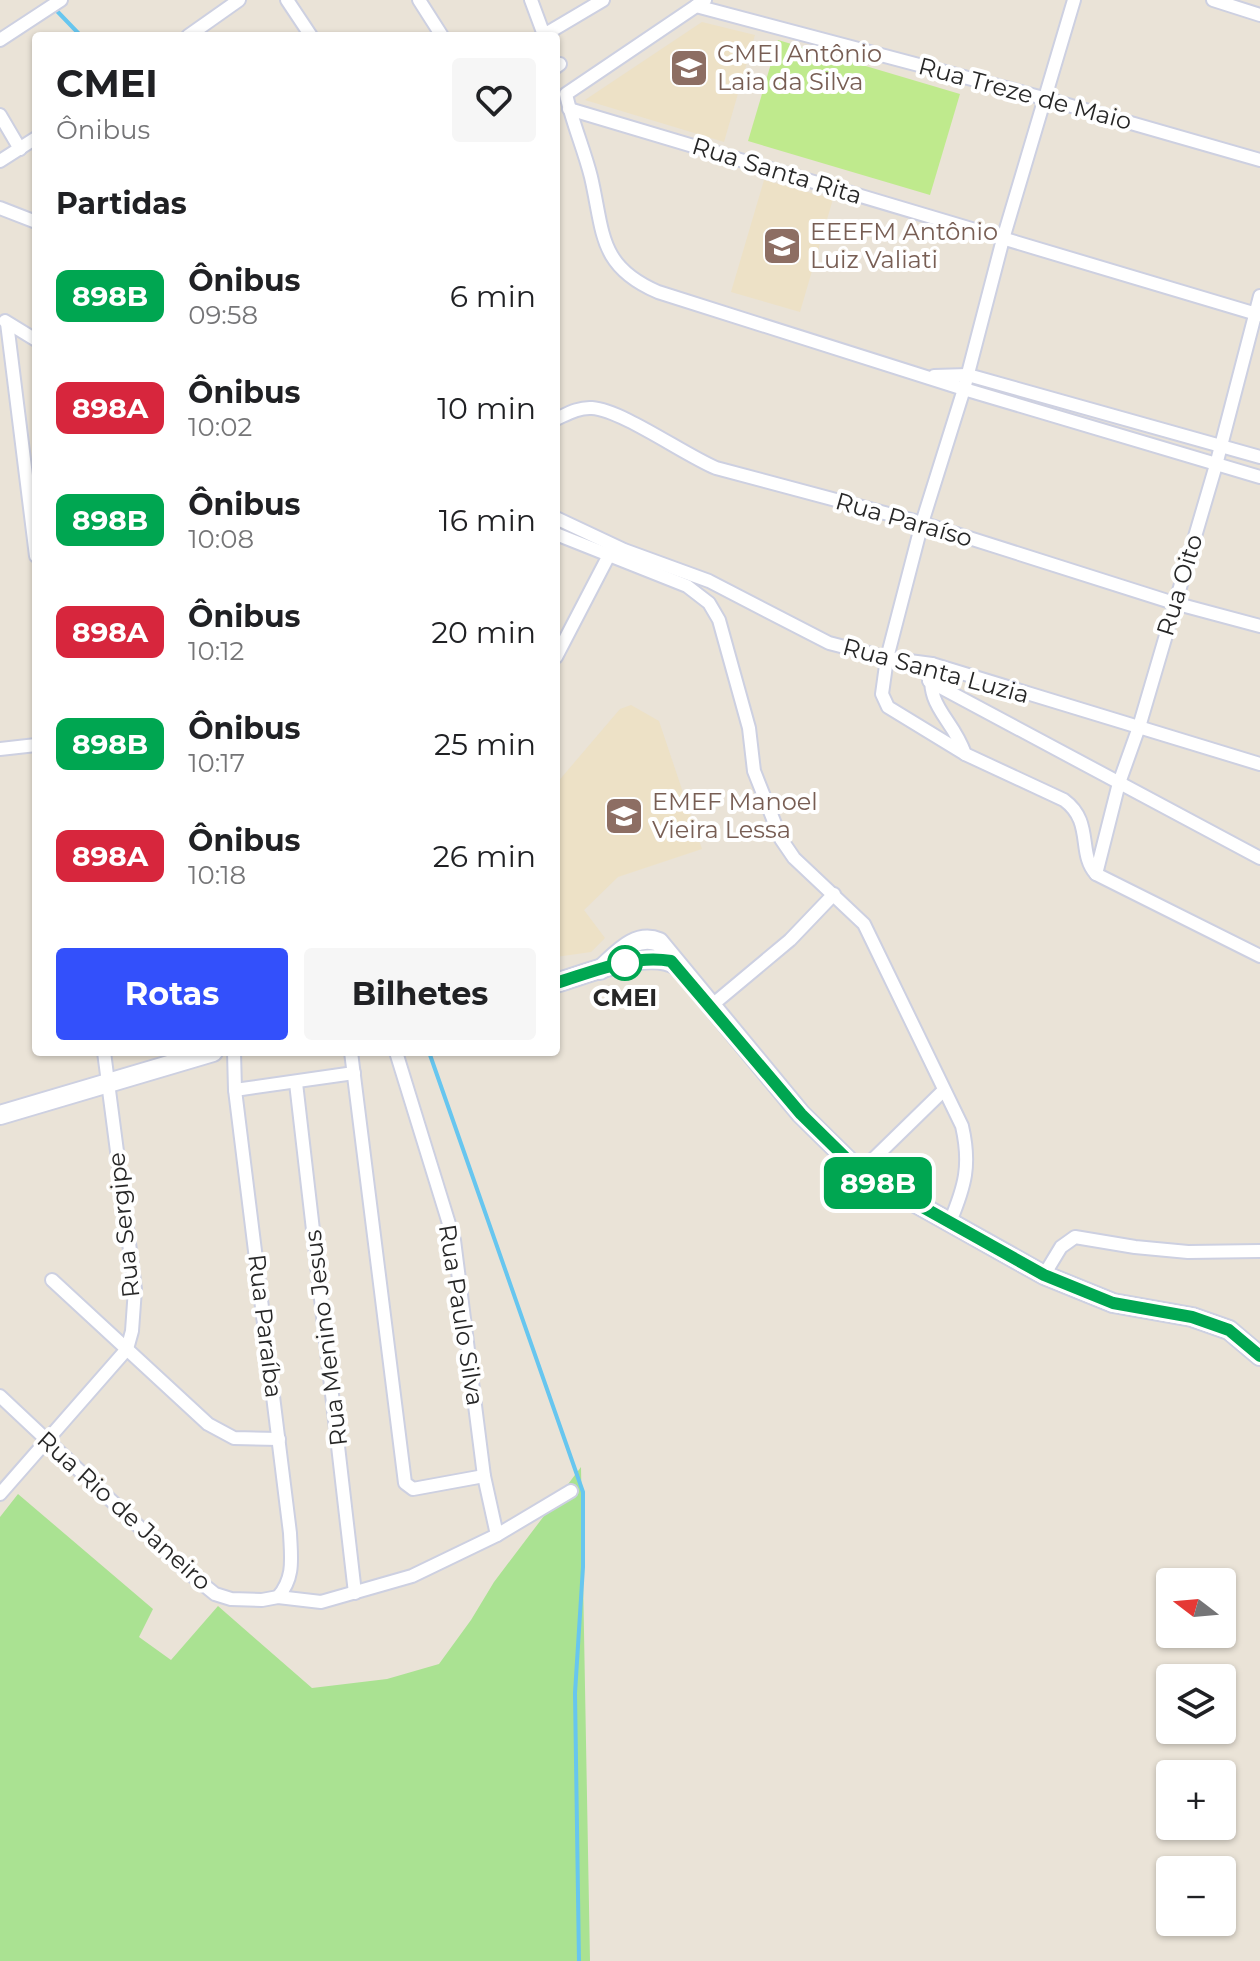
<!DOCTYPE html>
<html lang="pt">
<head>
<meta charset="utf-8">
<style>
  body { margin:0; font-family:Montserrat,sans-serif; background:#f6f6f6; color:#202124; height:100vh; display:flex; flex-direction:column; font-size:30px; white-space:nowrap }
  * { box-sizing:border-box; margin:0 }
  p { font-size:26px; color:#757577 }
  .icon { flex:none; width:44px; height:44px; fill:none; stroke:currentColor; stroke-width:2; stroke-linecap:round; stroke-linejoin:round }
  .map { position:relative; flex:1; overflow:hidden }
  .sheet { position:absolute; left:32px; top:32px; width:528px; height:1024px; display:flex; flex-direction:column; background:#fff; border-radius:8px; box-shadow:0 2px 6px #0004 }
  .sheet>* { flex:none }
  .badge { padding:0 16px; border-radius:12px; font-size:28px; line-height:52px }
  .needle { width:52px; rotate:286deg }
  .controls { position:absolute; left:1156px; top:1568px; display:grid; gap:16px }
  .controls a { display:grid; place-items:center; width:80px; height:80px; border-radius:8px; background:#fff; box-shadow:0 2px 6px #0004; font-size:40px }
  .map>.badge { position:absolute; translate:-50% -50%; box-shadow:0 0 0 4px #fff }
  h2 { padding:0 24px; font-size:30px; line-height:72px }
  .round { display:grid; place-items:center; flex:none; width:84px; height:84px; border-radius:8px; background:#f6f6f6 }
  .headline { display:flex; align-items:center; justify-content:space-between; height:136px; padding:0 24px }
  h1 { font-size:38px; font-weight:700; line-height:60px }
  .button { display:flex; gap:16px; margin-top:auto; padding:16px 24px }
  .button a { flex:1; height:92px; border-radius:8px; background:#3350fb; color:#fff; font-size:32px; font-weight:700; line-height:92px; text-align:center }
  .button a+a { background:#f6f6f6; color:#202124 }
  ul { padding:0; list-style:none }
  li { display:flex; align-items:center; gap:24px; height:112px; padding:0 24px }
  li div { flex:1 }
  li b { display:block; font-size:30px }
  li em { font-style:normal }
  li .badge { min-width:88px; font-weight:700; text-align:center }
  .map>svg:first-child { display:block }
  .education { fill:#ede1c6 }
  .green { fill:#aae292 }
  .pitch { fill:#bfea8d }
  .lines { fill:none; stroke-linecap:round; stroke-linejoin:round }
  .stream { stroke:#67c6ef; stroke-width:4 }
  .street-casing { stroke:#cdd0e1; stroke-width:16 }
  .secondary-casing { stroke:#cdd0e1; stroke-width:22 }
  .street { stroke:#fff; stroke-width:12 }
  .secondary { stroke:#fff; stroke-width:18 }
  .line-casing { stroke:#fff; stroke-width:18 }
  .line { stroke:#00a651; stroke-width:12 }
  .stop-dot { fill:#fff; stroke:#00a651; stroke-width:4 }
  .labels { text-anchor:middle; stroke-width:8; stroke-linejoin:round; paint-order:stroke }
  .education-label { font-size:24px; fill:#785e54; stroke:#fff; text-anchor:start }
  .street-label { font-size:24px; fill:#272727; stroke:#fff }
  .stop-label { font-size:24px; font-weight:bold; fill:#272727; stroke:#fff }
</style>
</head>
<body>
<div class="map">
<svg width="1260" height="1961" viewBox="0 0 1260 1961">
  <rect width="100%" height="100%" fill="#eae3d7"/>
  <g class="education">
    <path d="M702 22 755 35 724 142 585 100Z"/>
    <path d="M764 180 833 199 800 312 731 292Z"/>
    <path d="M631 705 659 721 702 849 618 877 584 910 605 938 591 952 556 957V784L620 709Z"/>
  </g>
  <path class="green" d="M581 1467 590 1961H0V1517L18 1494 153 1609 139 1637 171 1660 218 1606 312 1688 387 1679 439 1664 471 1620 494 1582Z"/>
  <path class="pitch" d="M778 40 960 94 930 195 748 141Z"/>
  <g class="lines">
    <g class="stream">
      <path d="M56 10 81 36"/>
      <path d="M429 1052 583 1492V1567L575 1693 579 1961"/>
    </g>
    <defs>
      <g id="street">
        <path d="M287 0 311 36"/>
        <path d="M419 0 442 36"/>
        <path d="M531 0 544 35 603 0"/>
        <path d="M705 0 566 94C572 122 584 149 591 177 604 233 598 266 658 292L964 389 1260 477"/>
        <path d="M1213 0 1260 15"/>
        <path d="M696 6 1047 99 1260 160"/>
        <path d="M188 36 239 0"/>
        <path d="M0 40 61 0"/>
        <path d="M556 67 560 64"/>
        <path d="M569 109 1260 315"/>
        <path d="M0 115 20 149"/>
        <path d="M0 161 36 138"/>
        <path d="M0 208 36 222"/>
        <path d="M5 321 36 340"/>
        <path d="M7 323 36 556"/>
        <path d="M934 376 968 375 1260 457"/>
        <path d="M556 419C567 414 579 407 592 408 622 410 683 454 716 468L922 523 1174 603 1260 626"/>
        <path d="M556 518 624 550 709 581 829 643 887 658 932 664 1260 764"/>
        <path d="M556 534 687 586 709 603 719 620 749 728 754 771 781 839 794 858 864 924 962 1126C971 1165 965 1186 950 1222"/>
        <path d="M556 657 608 557"/>
        <path d="M932 664C925 709 952 716 965 754L1064 800C1094 822 1077 853 1096 874L1260 956"/>
        <path d="M929 681 1260 858"/>
        <path d="M0 749 36 745"/>
        <path d="M965 754 888 707 882 694 887 658 922 523 964 389 1003 239 1074 0"/>
        <path d="M1096 874 1119 783 1139 727 1216 465 1260 296"/>
        <path d="M711 1006 790 940 834 894"/>
        <path d="M234 1052 235 1090 290 1533C291 1558 295 1577 278 1597"/>
        <path d="M351 1052 405 1483 413 1489 484 1476"/>
        <path d="M396 1052 454 1240 484 1476 497 1535"/>
        <path d="M296 1083 355 1593"/>
        <path d="M235 1090 354 1073"/>
        <path d="M860 1172 942 1092"/>
        <path d="M1044 1275 1061 1247 1075 1237 1135 1247 1188 1252 1260 1251"/>
        <path d="M52 1280 208 1424 234 1438 279 1439"/>
        <path d="M0 1396 183 1568 215 1594 231 1599 262 1600 278 1597 321 1602 412 1576 497 1535 571 1491"/>
        <path d="M0 1494 127 1349 132 1331 135 1289 104 1052"/>
      </g>
      <g id="secondary">
        <path d="M600 970C617 955 635 932 659 942L801 1114 860 1172 1044 1275 1113 1303 1192 1317 1229 1330 1260 1356"/>
        <path d="M556 983C587 974 649 947 678 966"/>
        <path d="M0 1115 213 1052"/>
      </g>
    </defs>
    <use href="#street" class="street-casing"/>
    <use href="#secondary" class="secondary-casing"/>
    <use href="#street" class="street"/>
    <use href="#secondary" class="secondary"/>
  </g>
  <g class="lines">
    <defs>
      <path id="line" d="M556 983C592 972 633 954 671 961L801 1114 860 1172 1044 1275 1113 1303 1192 1317 1229 1330 1260 1356"/>
    </defs>
    <use href="#line" class="line-casing"/>
    <use href="#line" class="line"/>
  </g>
  <defs>
    <symbol id="school-square" viewBox="-11 -11 22 22"><rect x="-9" y="-9" width="18" height="18" rx="4" fill="#8d6e63" stroke="#fff"/><path d="M0-5L7-2L0 1L-7-2ZM-4 1L0 2.5L4 1V4Q0 6-4 4Z" fill="#fff"/></symbol>
  </defs>
  <g fill-rule="evenodd">
    <use href="#school-square" x="667" y="46" width="44" height="44"/>
    <use href="#school-square" x="760" y="224" width="44" height="44"/>
    <use href="#school-square" x="602" y="794" width="44" height="44"/>
  </g>
  <circle class="stop-dot" cx="625" cy="963" r="16"/>
  <g class="labels">
    <g class="education-label">
      <text x="717" y="62">CMEI Antônio<tspan x="717" dy="28">Laia da Silva</tspan></text>
      <text x="810" y="240">EEEFM Antônio<tspan x="810" dy="28">Luiz Valiati</tspan></text>
      <text x="652" y="810">EMEF Manoel<tspan x="652" dy="28">Vieira Lessa</tspan></text>
    </g>
    <g class="street-label">
      <text transform="translate(1025 94) rotate(15)" y="8">Rua Treze de Maio</text>
      <text transform="translate(777 171) rotate(17)" y="8">Rua Santa Rita</text>
      <text transform="translate(904 520) rotate(16)" y="8">Rua Paraíso</text>
      <text transform="translate(1180 585) rotate(-73)" y="8">Rua Oito</text>
      <text transform="translate(936 671) rotate(15)" y="8">Rua Santa Luzia</text>
      <text transform="translate(124 1225) rotate(-96)" y="8">Rua Sergipe</text>
      <text transform="translate(461 1315) rotate(81)" y="8">Rua Paulo Silva</text>
      <text transform="translate(265 1326) rotate(83)" y="8">Rua Paraíba</text>
      <text transform="translate(326 1338) rotate(-97)" y="8">Rua Menino Jesus</text>
      <text transform="translate(124 1511) rotate(42)" y="8">Rua Rio de Janeiro</text>
    </g>
    <g class="stop-label">
      <text x="625" y="1006">CMEI</text>
    </g>
  </g>
</svg>
<div class="controls">
<a><svg class="needle" viewBox="-14 -14 28 28"><path d="M0-13l5 13h-10z" fill="#e53935"/><path d="M0 13l5-13h-10z" fill="#757577"/></svg></a>
<a><svg class="icon" aria-label="layers" viewBox="0 0 24 24"><path d="M12 4l9 5-9 5-9-5zM3 14l9 5 9-5"/></svg></a>
<a>+</a>
<a>−</a>
</div>
<b class="badge" style="left:878px;top:1183px;background:#00a651;color:#fff">898B</b>
<section class="sheet">
<div class="headline"><div><h1>CMEI</h1><p>Ônibus</p></div><a class="round"><svg class="icon" aria-label="heart" viewBox="0 0 24 24"><path d="M12 20l-8-8c-3-5 5-10 8-4 3-6 11-1 8 4z"/></svg></a></div>
<h2>Partidas</h2>
<ul>
<li><span class="badge" style="background:#00a651;color:#fff">898B</span><div><b>Ônibus</b><p>09:58</p></div><em>6 min</em></li>
<li><span class="badge" style="background:#d7263d;color:#fff">898A</span><div><b>Ônibus</b><p>10:02</p></div><em>10 min</em></li>
<li><span class="badge" style="background:#00a651;color:#fff">898B</span><div><b>Ônibus</b><p>10:08</p></div><em>16 min</em></li>
<li><span class="badge" style="background:#d7263d;color:#fff">898A</span><div><b>Ônibus</b><p>10:12</p></div><em>20 min</em></li>
<li><span class="badge" style="background:#00a651;color:#fff">898B</span><div><b>Ônibus</b><p>10:17</p></div><em>25 min</em></li>
<li><span class="badge" style="background:#d7263d;color:#fff">898A</span><div><b>Ônibus</b><p>10:18</p></div><em>26 min</em></li>
</ul>
<div class="button"><a>Rotas</a><a>Bilhetes</a></div>
</section>
</div>
</body>
</html>
